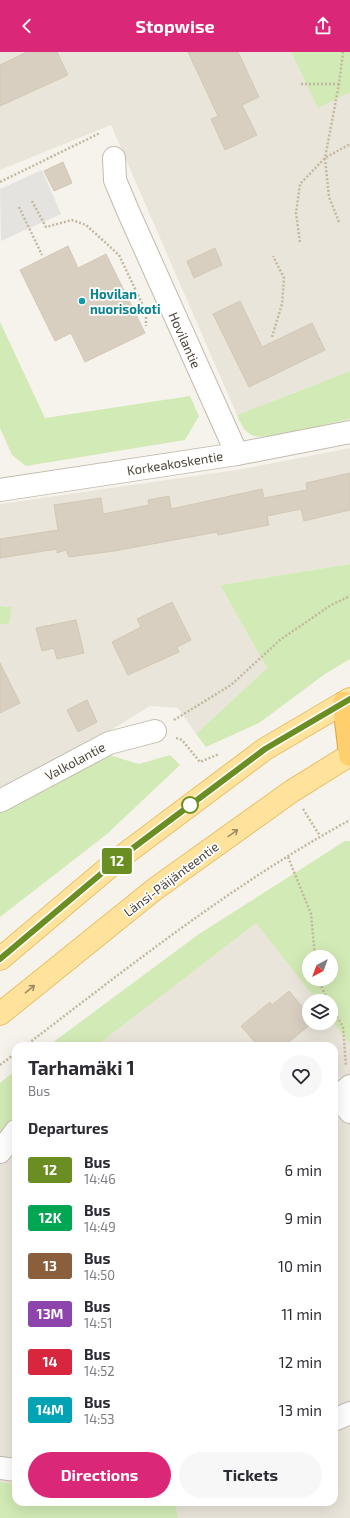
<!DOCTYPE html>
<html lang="en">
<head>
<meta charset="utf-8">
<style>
  body { margin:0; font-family:"Exo 2",sans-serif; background:#f7f7f7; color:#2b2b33; height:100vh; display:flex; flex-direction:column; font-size:15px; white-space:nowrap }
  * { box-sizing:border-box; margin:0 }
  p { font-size:13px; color:#7c7c81 }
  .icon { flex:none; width:22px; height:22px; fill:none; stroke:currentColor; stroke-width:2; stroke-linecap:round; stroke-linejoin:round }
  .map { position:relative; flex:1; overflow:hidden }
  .panel { position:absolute; left:12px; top:990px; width:326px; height:464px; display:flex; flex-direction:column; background:#fff; border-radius:12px; box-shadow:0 4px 16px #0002 }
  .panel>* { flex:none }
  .badge { padding:0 8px; border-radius:3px; font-size:14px; line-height:26px }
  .needle { width:26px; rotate:221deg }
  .tools { position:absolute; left:302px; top:898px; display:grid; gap:8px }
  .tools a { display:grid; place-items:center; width:36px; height:36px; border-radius:50%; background:#fff; box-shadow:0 4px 16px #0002; font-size:20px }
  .map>.badge { position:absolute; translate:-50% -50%; box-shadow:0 0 0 2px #fff }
  h2 { padding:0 16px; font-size:15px; line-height:36px }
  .round { display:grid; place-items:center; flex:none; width:42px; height:42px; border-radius:21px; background:#f7f7f7 }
  .head { display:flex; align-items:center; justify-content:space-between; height:68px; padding:0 16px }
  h1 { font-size:19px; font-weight:700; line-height:30px }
  .cta { display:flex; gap:8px; margin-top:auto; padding:8px 16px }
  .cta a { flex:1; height:46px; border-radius:24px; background:#db2777; color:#fff; font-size:16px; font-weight:700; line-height:46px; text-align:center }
  .cta a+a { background:#f7f7f7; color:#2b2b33 }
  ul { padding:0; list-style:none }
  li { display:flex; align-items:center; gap:12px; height:48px; padding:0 16px }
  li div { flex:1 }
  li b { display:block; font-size:15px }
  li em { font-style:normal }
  li .badge { min-width:44px; font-weight:700; text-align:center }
  header { display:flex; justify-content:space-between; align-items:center; height:52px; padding:0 16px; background:#db2777; color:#fff; font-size:18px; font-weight:700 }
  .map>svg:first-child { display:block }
  .residential { fill:#eae5da }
  .green { fill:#d2eab5; fill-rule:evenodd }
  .parking { fill:#e5e3e0 }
  .building { fill:#d8cfc1; stroke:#d3c7b4 }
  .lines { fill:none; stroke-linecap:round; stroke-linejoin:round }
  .minor-casing { stroke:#c2bbae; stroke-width:24 }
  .major-casing { stroke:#e6c16a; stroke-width:24 }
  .highway-casing { stroke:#e0a43c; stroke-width:24 }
  .path { stroke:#c4b79f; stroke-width:2.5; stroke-dasharray:2 2; stroke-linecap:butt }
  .minor { stroke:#fff; stroke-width:22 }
  .major { stroke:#ffe39c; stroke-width:22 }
  .highway { stroke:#ffcf6e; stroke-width:22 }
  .oneway { stroke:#9c8c66 }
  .line-casing { stroke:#fff; stroke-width:9 }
  .line { stroke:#6b8e23; stroke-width:6 }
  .culture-dot { fill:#0f9aa8; stroke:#fff; stroke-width:1.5 }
  .stop-dot { fill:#fff; stroke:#6b8e23; stroke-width:2 }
  .labels { text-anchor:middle; stroke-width:3.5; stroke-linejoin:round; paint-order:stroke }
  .culture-label { font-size:13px; font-weight:bold; fill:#0d838f; stroke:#fff; text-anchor:start }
  .street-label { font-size:13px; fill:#4b4439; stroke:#fff }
</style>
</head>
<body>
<header><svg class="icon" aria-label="back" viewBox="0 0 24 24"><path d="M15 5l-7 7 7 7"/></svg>Stopwise<svg class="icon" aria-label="share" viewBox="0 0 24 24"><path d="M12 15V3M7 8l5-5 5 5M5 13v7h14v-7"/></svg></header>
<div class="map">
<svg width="350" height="1466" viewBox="0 0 350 1466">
  <rect width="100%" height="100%" fill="#f6f3ec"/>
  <g class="residential">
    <path d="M0 0H291L318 55 350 40V319L237 363 111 73 0 118Z"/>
    <path d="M350 396V512L220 533 267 616 196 682 178 656 150 654 0 746V572H9L12 555 0 554V452L243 417Z"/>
    <path d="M256 870 317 949H309V971H331V968L350 992V1466H178L175 1450H334V994H96Z"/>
    <path d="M16 1062V1432L0 1430V1084Z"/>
  </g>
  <g class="green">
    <path d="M291 0H350V40L318 56Z"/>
    <path d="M0 270 45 366 190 344 199 364 185 388 26 414 12 403 0 376Z"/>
    <path d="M350 319V367C331 371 270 388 254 384 245 381 240 371 237 363Z"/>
    <path d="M350 512V607L325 622 259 671 206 695 196 682 267 616 220 533Z"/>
    <path d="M0 554 12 555 9 572H0Z"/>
    <path d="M109 703 139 712 170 703 180 713 107 782 0 865V757Z"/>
    <path d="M345 789H350V992L331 968V949H317L256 871 96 994H48L199 882ZM309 905H331V927H309Z"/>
    <path d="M16 1018V1062L0 1084V1031Z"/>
    <path d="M0 1430 16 1432V1450H175L178 1466H0Z"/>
  </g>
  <path class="parking" d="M42 118 61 162 1 189 0 137Z"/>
  <g class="building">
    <path d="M27 0H57L68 23 0 54V13Z"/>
    <path d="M188 0H238L259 45 242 53 257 83 225 98 211 67 218 64Z"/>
    <path d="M63 110 72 131 54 139 44 119Z"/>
    <path d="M68 194 78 216 106 202 145 281 85 310 71 281 55 289 20 218Z"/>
    <path d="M215 196 222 213 194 226 187 209Z"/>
    <path d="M240 249 262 295 312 271 325 298 249 335 213 262Z"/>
    <path d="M350 421V458L304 469 301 457 267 464 269 473 218 483 217 480 114 499 69 505 66 498 57 501V497L0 506V487L58 478 54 453 101 446 103 462 149 453 148 448 169 444 171 457 262 437 264 446 307 438 306 431Z"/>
    <path d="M172 550 191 588 177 595 179 600 128 623 112 590 141 575 137 567Z"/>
    <path d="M76 568 84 601 57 607 54 596 42 599 36 576Z"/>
    <path d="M0 611 20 651 0 661Z"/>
    <path d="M87 648 97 670 78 680 67 658Z"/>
    <path d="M289 939 309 963V971H312L284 994H258L241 974 270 950 272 953Z"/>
  </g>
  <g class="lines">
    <defs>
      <g id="minor">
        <path d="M114 106 115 128 128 159 237 402"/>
        <path d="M0 438 237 402 350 380"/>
        <path d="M0 749 109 691 155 679"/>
        <path d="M337 1045 350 1060"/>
        <path d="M334 1048 350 1034"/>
        <path d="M0 1100 16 1079"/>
        <path d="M334 1368 350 1361"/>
        <path d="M0 1416 16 1418"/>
      </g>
      <g id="major">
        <path d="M0 907 121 805 265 697 350 647"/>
        <path d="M0 962 155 837 292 739 350 703"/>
      </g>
      <path id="highway" d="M344 651 350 703"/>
    </defs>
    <use href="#minor" class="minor-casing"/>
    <use href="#major" class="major-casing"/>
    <use href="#highway" class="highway-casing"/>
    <g class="path">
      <path d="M301 32H339"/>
      <path d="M0 130 100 81"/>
      <path d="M32 149 46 175 72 168 86 173 119 203 146 260V274"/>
      <path d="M19 155 42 203"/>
      <path d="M339 170 329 145 325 106 339 32 343 0"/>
      <path d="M300 190 296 161 300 132 325 106 350 92"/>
      <path d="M272 285 282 252 284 226 273 204"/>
      <path d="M174 668 231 633 280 588 331 553 350 544"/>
      <path d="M176 686 182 688 200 710 219 702"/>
      <path d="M303 757 320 784"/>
      <path d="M288 805 311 862 315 905"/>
      <path d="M318 927 328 949"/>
      <path d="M331 954 343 975 346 1014"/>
      <path d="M25 994C130 914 234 831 350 768"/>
      <path d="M0 1013 16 1001"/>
    </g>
    <use href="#minor" class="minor"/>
    <use href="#major" class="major"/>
    <use href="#highway" class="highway"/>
  </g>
  <defs><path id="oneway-shaft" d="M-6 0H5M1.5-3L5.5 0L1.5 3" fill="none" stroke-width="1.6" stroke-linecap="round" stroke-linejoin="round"/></defs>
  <g class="oneway">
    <use href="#oneway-shaft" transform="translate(233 781) rotate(-36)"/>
    <use href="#oneway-shaft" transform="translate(30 937) rotate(-39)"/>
  </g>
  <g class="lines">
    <defs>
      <path id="line" d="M0 907 121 805 265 697 350 647"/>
    </defs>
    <use href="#line" class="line-casing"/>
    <use href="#line" class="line"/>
  </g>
  <circle class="culture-dot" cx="82" cy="249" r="4"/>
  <circle class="stop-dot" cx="190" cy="753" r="8"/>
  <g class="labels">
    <g class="culture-label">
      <text x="90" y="247">Hovilan<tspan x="90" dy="15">nuorisokoti</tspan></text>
    </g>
    <g class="street-label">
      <text transform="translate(185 288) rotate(66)" y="5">Hovilantie</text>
      <text transform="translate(175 411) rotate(-9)" y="5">Korkeakoskentie</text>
      <text transform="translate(75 709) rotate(-28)" y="5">Valkolantie</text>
      <text transform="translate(171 827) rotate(-37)" y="5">Länsi-Päijänteentie</text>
    </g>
  </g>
</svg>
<div class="tools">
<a><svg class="needle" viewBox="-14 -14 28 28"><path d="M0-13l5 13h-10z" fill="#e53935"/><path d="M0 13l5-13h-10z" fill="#7c7c81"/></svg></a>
<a><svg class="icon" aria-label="layers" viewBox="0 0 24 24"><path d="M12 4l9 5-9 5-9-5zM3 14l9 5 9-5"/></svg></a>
</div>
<b class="badge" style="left:117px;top:809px;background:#6b8e23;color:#fff">12</b>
<section class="panel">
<div class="head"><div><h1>Tarhamäki 1</h1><p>Bus</p></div><a class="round"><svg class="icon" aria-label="heart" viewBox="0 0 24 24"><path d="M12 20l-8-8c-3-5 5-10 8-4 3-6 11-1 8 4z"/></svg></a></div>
<h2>Departures</h2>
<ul>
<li><span class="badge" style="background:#6b8e23;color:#fff">12</span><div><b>Bus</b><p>14:46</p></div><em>6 min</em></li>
<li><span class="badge" style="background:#00a651;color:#fff">12K</span><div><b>Bus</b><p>14:49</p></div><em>9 min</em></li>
<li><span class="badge" style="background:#8b5e3c;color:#fff">13</span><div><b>Bus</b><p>14:50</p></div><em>10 min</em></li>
<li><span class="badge" style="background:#8e44ad;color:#fff">13M</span><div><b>Bus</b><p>14:51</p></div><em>11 min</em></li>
<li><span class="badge" style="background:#d7263d;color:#fff">14</span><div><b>Bus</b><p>14:52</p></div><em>12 min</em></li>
<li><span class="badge" style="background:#00a3b4;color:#fff">14M</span><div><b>Bus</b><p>14:53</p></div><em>13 min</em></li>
</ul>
<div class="cta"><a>Directions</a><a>Tickets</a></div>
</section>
</div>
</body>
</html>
